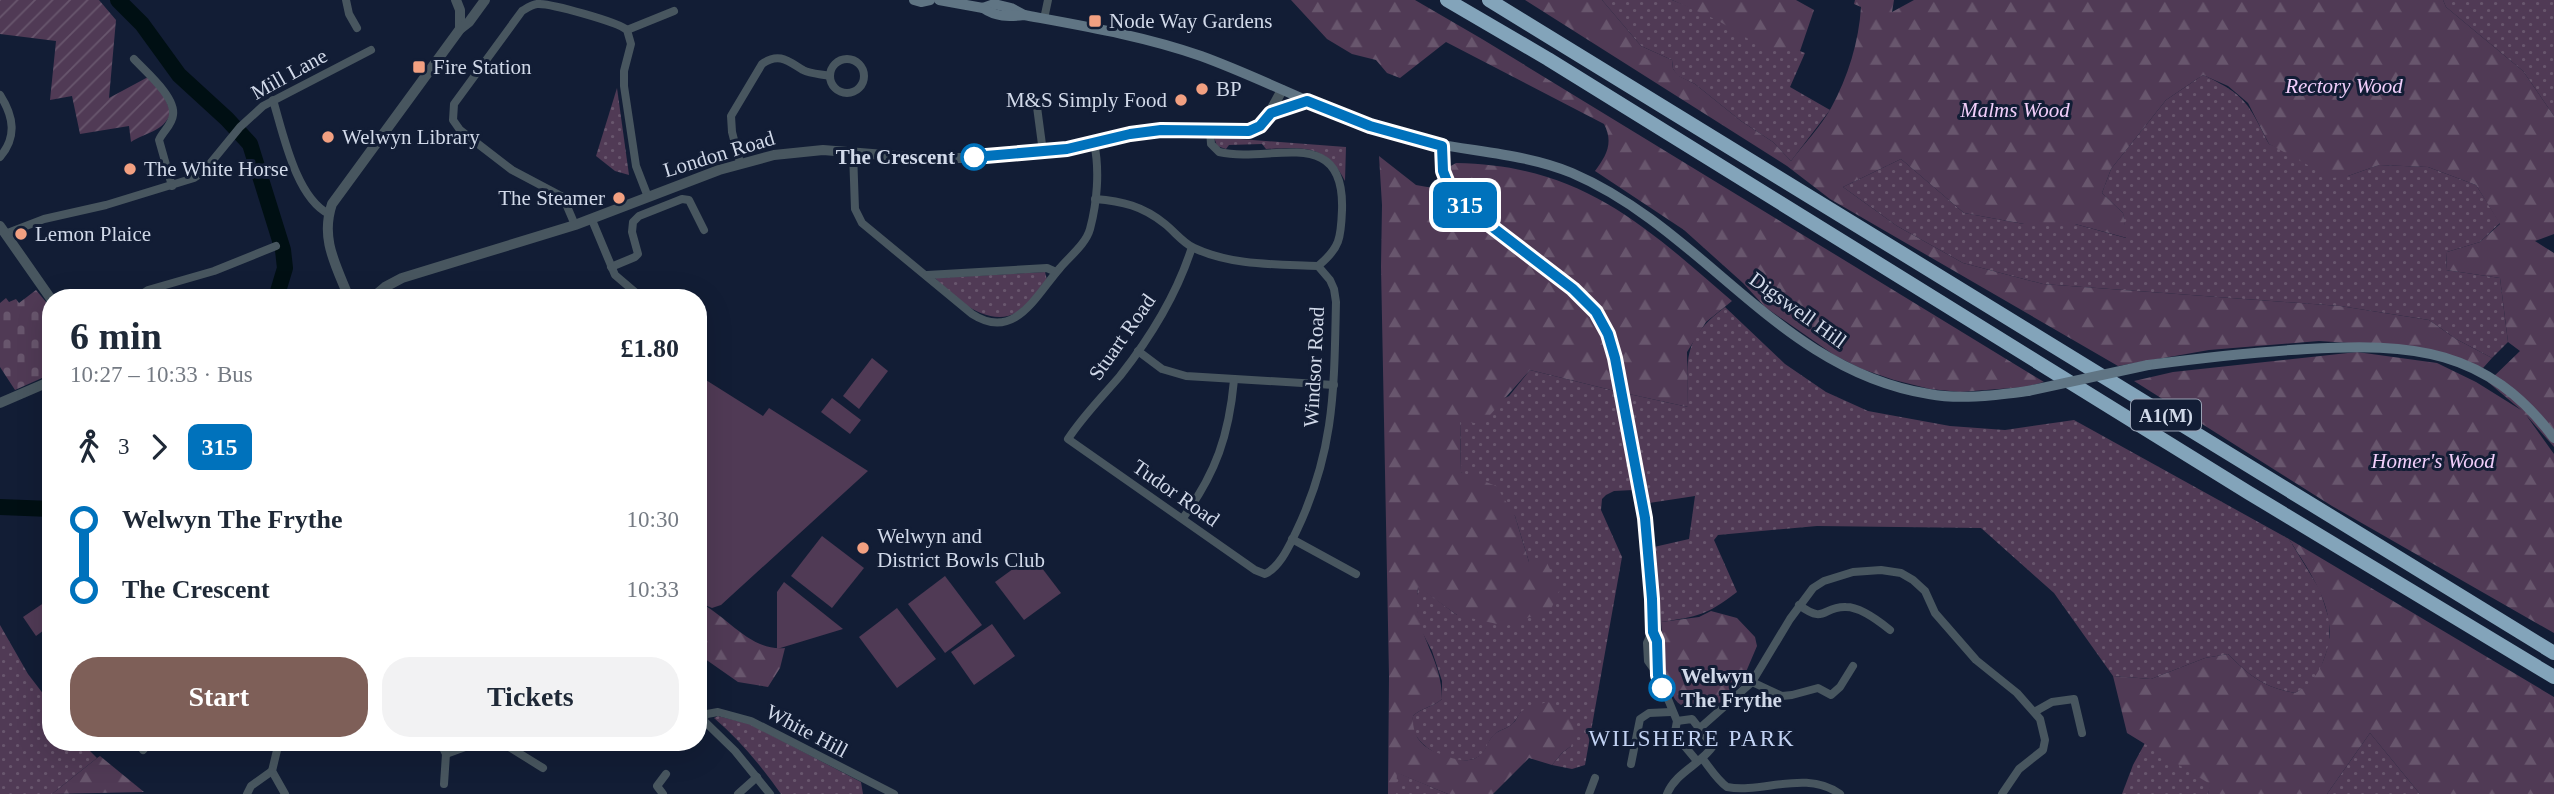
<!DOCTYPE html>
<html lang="en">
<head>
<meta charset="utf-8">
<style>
  body { margin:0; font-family:"Times New Roman",serif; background:#f2f2f3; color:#1f2937; height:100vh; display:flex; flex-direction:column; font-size:26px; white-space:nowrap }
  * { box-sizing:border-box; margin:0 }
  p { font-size:23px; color:#747a83 }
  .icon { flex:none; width:38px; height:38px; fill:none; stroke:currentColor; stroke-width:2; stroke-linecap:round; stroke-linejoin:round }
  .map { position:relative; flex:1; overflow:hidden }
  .sheet { position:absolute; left:42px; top:289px; width:665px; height:462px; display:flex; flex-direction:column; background:#fff; border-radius:28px; box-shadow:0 7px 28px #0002 }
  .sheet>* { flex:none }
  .badge { padding:0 14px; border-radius:10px; font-size:24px; line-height:46px }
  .map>.badge { position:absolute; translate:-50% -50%; box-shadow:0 0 0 4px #fff }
  .legs { display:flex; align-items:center; gap:10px; height:77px; padding:0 28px; font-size:23px }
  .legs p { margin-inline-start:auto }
  .headline { display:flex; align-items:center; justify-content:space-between; height:119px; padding:0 28px }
  h1 { font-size:38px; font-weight:800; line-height:52px }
  .action { display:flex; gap:14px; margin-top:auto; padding:14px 28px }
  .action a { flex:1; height:80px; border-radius:28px; background:#7e5f58; color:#fff; font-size:28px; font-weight:800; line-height:80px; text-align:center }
  .action a+a { background:#f2f2f3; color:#1f2937 }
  ul { padding:0 28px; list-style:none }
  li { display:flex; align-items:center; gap:24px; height:70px; font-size:26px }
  li i { display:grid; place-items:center; width:10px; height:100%; margin:0 9px; background:currentColor }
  li i::after { content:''; width:18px; height:18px; margin:-9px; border:5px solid; border-radius:50%; background:#fff }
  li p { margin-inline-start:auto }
  li:first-child i { background:linear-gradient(#0000 50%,currentColor 0) }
  li:last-child i { background:linear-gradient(currentColor 50%,#0000 0) }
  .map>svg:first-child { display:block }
  .grass { fill:url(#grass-dots) }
  .forest { fill:url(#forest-firs) }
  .cemetery { fill:url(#cemetery-stones) }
  .park { fill:#503a55 }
  .garden { fill:url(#garden-furrows) }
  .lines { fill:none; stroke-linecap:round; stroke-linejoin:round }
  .river { stroke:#000f13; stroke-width:16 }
  .minor { stroke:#48565f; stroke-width:8 }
  .tertiary { stroke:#48565f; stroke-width:10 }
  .secondary { stroke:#607584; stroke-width:10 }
  .motorway { stroke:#83a4ba; stroke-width:14 }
  .secondary-bridge { stroke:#607584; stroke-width:10 }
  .line-1-casing { stroke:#fff; stroke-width:16 }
  .line-1 { stroke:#0072bc; stroke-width:10 }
  .poi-dot { fill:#f2a081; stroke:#121d35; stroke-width:2.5 }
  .stop-1-dot { fill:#fff; stroke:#0072bc; stroke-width:3.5 }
  .labels { text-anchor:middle; stroke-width:6; stroke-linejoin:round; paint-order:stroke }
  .shield { fill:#121d35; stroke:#98a1b3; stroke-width:2 }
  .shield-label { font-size:19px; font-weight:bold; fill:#d1d9e9 }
  .poi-label { font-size:21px; fill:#d1d9e9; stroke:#121d35; text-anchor:start }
  .street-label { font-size:21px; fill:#d1d9e9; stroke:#121d35 }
  .park-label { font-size:21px; font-style:italic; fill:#f1cefa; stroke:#121d35 }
  .stop-label { font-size:21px; font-weight:bold; fill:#d1d9e9; stroke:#121d35; text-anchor:end }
  .neighbourhood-label { font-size:23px; letter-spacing:2px; fill:#c2d2f3; stroke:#121d35 }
</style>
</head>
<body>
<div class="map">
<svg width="2554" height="794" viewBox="0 0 2554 794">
  <defs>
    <pattern id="grass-dots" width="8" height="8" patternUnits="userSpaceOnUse" patternTransform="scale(1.75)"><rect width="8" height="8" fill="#503a55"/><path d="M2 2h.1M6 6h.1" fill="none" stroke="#68566d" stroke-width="1.8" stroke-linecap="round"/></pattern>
    <pattern id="forest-firs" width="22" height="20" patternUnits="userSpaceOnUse" patternTransform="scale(1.75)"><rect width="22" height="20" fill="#503a55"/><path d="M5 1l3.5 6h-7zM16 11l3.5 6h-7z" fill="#68566d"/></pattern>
    <pattern id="cemetery-stones" width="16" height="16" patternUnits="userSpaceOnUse" patternTransform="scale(1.75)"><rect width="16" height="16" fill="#503a55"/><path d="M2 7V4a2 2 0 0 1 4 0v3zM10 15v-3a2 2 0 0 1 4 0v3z" fill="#68566d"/></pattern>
    <pattern id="garden-furrows" width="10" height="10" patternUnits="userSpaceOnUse" patternTransform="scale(1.75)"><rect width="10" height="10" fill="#503a55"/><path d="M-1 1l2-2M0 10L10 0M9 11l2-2" fill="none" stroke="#68566d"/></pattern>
  </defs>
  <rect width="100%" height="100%" fill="#121d35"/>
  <g class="grass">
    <path d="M1602 0H1672L1805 53 1790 87 1830 110 1791 161 1773 142 1741 121 1695 84 1678 76 1673 69 1672 60 1641 46Z"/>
    <path d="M2443 0H2554V116L2523 71 2446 7Z"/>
    <path d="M2203 75C2246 95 2248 103 2269 144L2348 176 2379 165 2428 167 2476 185 2500 223 2480 242 2447 252 2446 270 2500 278 2508 342 2492 358 2456 339 2429 320 2340 306 2043 284 1963 263 1897 226 1843 187 1901 159 1964 213 2024 224H2075L2126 238 2123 213 2102 193 2111 169 2166 100Z"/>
    <path d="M617 88 629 175 615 171 596 156Z"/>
    <path d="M1214 137 1346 147 1345 181C1326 144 1303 148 1266 149L1262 144 1229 145 1226 149 1217 146Z"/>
    <path d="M1045 272 1047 280C1038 290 1029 306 1016 313 988 328 953 298 935 278Z"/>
    <path d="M1725 307 1785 364 1826 392 1868 411 1950 426 2005 430 2074 420 2289 539 2320 590 2329 619V645L2320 670 2312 683 2295 693C2263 687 2250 676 2228 654L2205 658 2151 679 2113 676 2054 593 1981 528 1817 526 1718 535 1714 540 1737 592C1705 616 1699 616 1661 622L1654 547 1689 539 1695 496 1649 503 1629 394 1688 407C1687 357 1682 340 1725 307Z"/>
    <path d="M1530 370 1615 391 1633 490 1614 491 1606 495 1602 499 1601 510 1622 557 1585 765 1572 769 1552 765 1562 753 1571 746 1521 712C1518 716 1515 722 1511 725 1505 730 1499 729 1493 736 1488 741 1486 751 1481 755 1463 769 1428 754 1417 737 1412 731 1412 724 1413 716 1421 708 1433 707 1442 699V681L1432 651 1420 628 1416 605 1418 586 1457 615 1529 562 1515 516 1461 472 1460 420 1509 396Z"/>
    <path d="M0 625 28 674 51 704V742H81L97 758 52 794H0Z"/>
    <path d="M718 716 750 724 861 782 863 794H781C761 766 740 740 714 718Z"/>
    <path d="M2370 733 2420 794H2327Z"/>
    <path d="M2145 743 2211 784 2208 794H2122L2133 765Z"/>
    <path d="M1396 772 1448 794H1396Z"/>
  </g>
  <g class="forest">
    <path d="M1291 0H1415L1482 39 2044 382 2025 387 1960 392 1930 389 1894 380 1862 369 1834 355 1765 307 1743 283 1684 230 1595 171C1606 156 1614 143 1604 124L1446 42 1400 78 1387 73 1376 60 1352 54 1327 39Z"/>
    <path d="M1525 0H1602L1641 46 1672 60 1673 69 1679 76 1695 84 1741 121 1773 142 1791 161C1804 144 1821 126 1831 108 1848 77 1859 41 1861 7L1854 4 1855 0H1894L1892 12 1914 0H2443L2446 7 2523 71 2554 116V234L2535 241 2554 253V447L2526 415 2554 454V633L2332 506 2134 381 2173 372 2357 352 2437 363 2476 382 2521 410 2488 382 2520 351 2508 342 2500 278 2446 270 2447 252 2480 242 2500 224 2476 185 2428 167 2379 165 2348 176 2332 178 2269 144 2248 103 2228 86 2203 75 2166 100 2111 169 2102 193 2123 213 2127 238 2075 224H2024L1964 213 1901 159 1843 187 1897 226 1963 263 2043 284 2340 306 2429 320 2456 339 2492 358 2483 368 2423 348 2319 341 2209 350 2118 366 1830 199 1787 166Z"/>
    <path d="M1672 0H1796L1814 10 1800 51 1765 49 1717 20Z"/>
    <path d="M1379 156 1416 185 1444 190 1485 229 1577 300 1591 316 1602 334 1615 391 1530 370 1482 424 1460 421 1461 472 1496 486 1515 516 1529 562 1546 561 1560 589 1551 609 1506 626 1457 615 1418 587C1411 633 1442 654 1442 699 1433 707 1421 708 1413 716 1412 732 1418 744 1433 751 1448 757 1470 768 1483 752 1486 748 1488 742 1491 738 1497 729 1507 730 1513 723 1516 721 1517 717 1519 714 1526 706 1539 704 1549 702 1565 712 1581 725 1571 746L1562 753 1552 765 1529 758 1493 794H1448L1397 773 1396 794H1388L1389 676 1381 267 1382 205Z"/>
    <path d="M1456 163C1581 165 1643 224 1732 301L1706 322 1687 352 1688 407 1629 394C1623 367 1619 337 1604 313 1575 269 1454 210 1449 167Z"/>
    <path d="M2289 539 2554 697V794H2420L2370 733 2327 794H2208L2210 784 2127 733 2113 676 2151 679 2205 658 2228 654C2250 676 2263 687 2295 693 2312 683 2318 675 2325 656 2341 614 2311 574 2289 539Z"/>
    <path d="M698 602C727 615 750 652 785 648L780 668 768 687 738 682 698 654Z"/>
    <path d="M1711 611 1737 618 1755 637 1757 646 1740 686 1722 702 1713 704 1681 705C1663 694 1663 643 1661 622L1699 617Z"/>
    <path d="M100 756 144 792 52 794 97 758Z"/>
  </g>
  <path class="cemetery" d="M36 290 51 308V374L15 390 0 367V303L6 298 9 302 16 299 19 303Z"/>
  <g class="park">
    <path d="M872 358 888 371 859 409 843 396Z"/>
    <path d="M698 375 763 416 769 408 868 471 721 605 712 608 698 602Z"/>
    <path d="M832 398 861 420 850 434 821 412Z"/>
    <path d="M822 536 864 568 832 608 791 576Z"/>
    <path d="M1032 555 1061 593 1024 620 995 582Z"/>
    <path d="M945 576 982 625 945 653 908 604Z"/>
    <path d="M784 582 843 629 777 649V592Z"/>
    <path d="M51 598V625L36 636 23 617Z"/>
    <path d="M897 608 936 659 897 688 859 637Z"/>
    <path d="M992 624 1015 656 974 685 951 652Z"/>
  </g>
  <path class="garden" d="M0 0H99L116 20 109 98 148 77 163 93 171 113C163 132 146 132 131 142L129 126 80 134 72 96 50 100 56 41 0 34Z"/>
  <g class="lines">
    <g class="river">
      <path d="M118 0 142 24 179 75 227 119 250 144 283 250 285 268 276 298"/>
      <path d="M0 507 51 509"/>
    </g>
    <g class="minor">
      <path d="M346 0 349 14 357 28"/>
      <path d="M1044 19 1048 0"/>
      <path d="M627 30 674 11"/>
      <path d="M134 59C146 72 176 97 173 115 172 125 163 131 159 140L172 186"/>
      <circle cx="847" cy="76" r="17"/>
      <path d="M0 95C14 117 17 137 0 157"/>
      <path d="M273 100C283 133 296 198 329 214"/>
      <path d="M1037 107 1043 152"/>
      <path d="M1210 130 1211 144 1219 152C1271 164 1345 123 1342 210 1341 238 1340 248 1318 266"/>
      <path d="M1442 146 1443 171 1451 191 1474 213 1573 290 1596 312 1608 334 1615 358 1645 518 1652 599V632L1657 641 1659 661 1658 675"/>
      <path d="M853 152 855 209 862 223 972 314C1015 342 1036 295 1060 268 1069 257 1086 244 1090 229 1097 203 1100 170 1094 143"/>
      <path d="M740 163 732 132 731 116 762 64C779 52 788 61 803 70 811 74 821 74 830 76"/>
      <path d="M1095 199C1122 201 1143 206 1165 224 1175 232 1183 243 1194 248 1232 266 1277 264 1318 266L1330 280 1334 289 1336 302C1334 389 1335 451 1296 532 1289 546 1280 567 1265 574L1255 570 1068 439C1083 416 1102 397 1120 376 1150 338 1177 294 1192 247"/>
      <path d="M592 220 615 275 642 298"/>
      <path d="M575 225 563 197 512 170 460 130 453 120 454 104 522 11C527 8 531 5 537 4 550 3 618 22 627 30L631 44 624 71V86L636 166 648 197"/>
      <path d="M5 234 44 219 106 205 194 178 204 171 240 127 263 106 371 50"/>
      <path d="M611 267 635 257 638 254 632 232 633 222 639 216 682 199 689 200 704 230"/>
      <path d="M927 275 1047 268 1056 272"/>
      <path d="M143 298 142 294 148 290 214 271 276 246"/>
      <path d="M1138 351 1162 369 1186 376 1334 385"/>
      <path d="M1183 518C1216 473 1229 435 1234 380"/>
      <path d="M1292 539 1356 574"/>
      <path d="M1799 605C1826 625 1822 606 1846 607 1861 607 1879 621 1890 630"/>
      <path d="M1652 632 1647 643 1648 661 1658 675 1677 721 1675 732 1677 737 1697 761"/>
      <path d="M1752 682 1782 696 1792 695 1818 688 1831 695 1840 687 1853 666"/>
      <path d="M2036 711 2052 702 2074 699 2082 733"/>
      <path d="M699 716 735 751 770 794"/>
      <path d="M702 719 707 714 718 712 751 721 894 794"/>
      <path d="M1700 728 1752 682 1790 619 1813 588 1824 581 1853 572 1881 570 1901 573 1913 580 1925 591 1935 613 1976 660 2017 693 2040 719 2045 740 2043 750 2019 769 2002 794"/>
      <path d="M279 742 272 771 285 794"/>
      <path d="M440 742 446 754"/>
      <path d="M501 742 543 768"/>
      <path d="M143 750 150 742"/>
      <path d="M446 754 479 742"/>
      <path d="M1702 758C1710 768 1717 780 1727 787 1762 794 1806 769 1840 794"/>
      <path d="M1631 764 1640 719 1649 713 1671 712"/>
      <path d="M444 784 446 754"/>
      <path d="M247 794 251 786 272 771"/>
      <path d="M663 794 657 786 666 774"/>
      <path d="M738 794 757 777"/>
      <path d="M1589 794 1595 778"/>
      <path d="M1667 794C1676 772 1700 765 1713 746L1692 719 1677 721"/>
    </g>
    <g class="tertiary">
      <path d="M456 0 460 10V29"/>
      <path d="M0 226 51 299"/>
      <path d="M349 298C336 265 320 239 332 204L460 29 469 22 485 0"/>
      <path d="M372 298 385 287 402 278 575 225 719 170 774 155 823 150 921 158H963L1067 149 1150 131H1249L1265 121 1282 90"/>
      <path d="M0 403 51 381"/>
    </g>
    <g class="secondary">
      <path d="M914 0 921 2 930 0"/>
      <path d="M939 0 983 8 994 4 1011 8 1024 15"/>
      <path d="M983 8C996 17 1008 17 1024 15 1084 26 1144 36 1201 56 1267 80 1328 114 1395 134 1453 152 1517 150 1572 173 1705 230 1779 370 1929 394 1961 400 1996 395 2028 391"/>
      <path d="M1271 113 1307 101"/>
      <path d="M2148 365C2201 358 2253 352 2307 349 2411 343 2487 348 2554 438"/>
    </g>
    <g class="motorway">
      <path d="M1447 0 1548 59 2249 493 2554 677"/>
      <path d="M1489 0 2554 653"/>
    </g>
    <path class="secondary-bridge" d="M2028 391 2148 365"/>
  </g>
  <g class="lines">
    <defs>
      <path id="line-1" d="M974 157 1067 149 1130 134 1161 130 1249 131 1260 126 1271 113 1307 101 1370 126 1442 146 1443 171 1451 191 1474 213 1573 289 1596 312 1608 334 1615 358 1645 518 1652 599 1653 632 1657 641 1658 675 1662 688"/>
    </defs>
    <use href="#line-1" class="line-1-casing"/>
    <use href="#line-1" class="line-1"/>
  </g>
  <g class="poi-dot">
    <rect x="1088" y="14" width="14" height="14" rx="3.5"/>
    <rect x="412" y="60" width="14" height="14" rx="3.5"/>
    <circle cx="1202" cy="89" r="7"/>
    <circle cx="1181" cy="100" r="7"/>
    <circle cx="328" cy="137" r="7"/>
    <circle cx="130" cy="169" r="7"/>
    <circle cx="619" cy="198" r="7"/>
    <circle cx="21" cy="234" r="7"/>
    <circle cx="863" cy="548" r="7"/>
  </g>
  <g class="stop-1-dot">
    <circle cx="974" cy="157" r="12"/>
    <circle cx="1662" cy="688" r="12"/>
  </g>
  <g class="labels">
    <rect class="shield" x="2131" y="399.5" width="70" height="31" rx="5"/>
    <g class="shield-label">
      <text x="2166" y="422">A1(M)</text>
    </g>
    <g class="poi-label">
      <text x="1109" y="28">Node Way Gardens</text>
      <text x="433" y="74">Fire Station</text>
      <text x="1216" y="96">BP</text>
      <text x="1167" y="107" text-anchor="end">M&amp;S Simply Food</text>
      <text x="342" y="144">Welwyn Library</text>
      <text x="144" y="176">The White Horse</text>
      <text x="605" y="205" text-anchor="end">The Steamer</text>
      <text x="35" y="241">Lemon Plaice</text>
      <text x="877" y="543">Welwyn and<tspan x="877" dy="24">District Bowls Club</tspan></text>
    </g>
    <g class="street-label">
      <text transform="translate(289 74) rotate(-29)" y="7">Mill Lane</text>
      <text transform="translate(719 154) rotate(-17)" y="7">London Road</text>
      <text transform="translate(1798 310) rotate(36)" y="7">Digswell Hill</text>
      <text transform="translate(1122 337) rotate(-55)" y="7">Stuart Road</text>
      <text transform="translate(1314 367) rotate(-87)" y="7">Windsor Road</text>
      <text transform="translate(1176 493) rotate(35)" y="7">Tudor Road</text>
      <text transform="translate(807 731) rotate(28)" y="7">White Hill</text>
    </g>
    <g class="park-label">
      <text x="2344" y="93">Rectory Wood</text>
      <text x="2015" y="117">Malms Wood</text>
      <text x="2433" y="468">Homer's Wood</text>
    </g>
    <g class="stop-label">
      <text x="955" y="164">The Crescent</text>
      <text x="1681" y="683" text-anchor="start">Welwyn<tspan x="1681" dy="24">The Frythe</tspan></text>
    </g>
    <g class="neighbourhood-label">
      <text x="1692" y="746">WILSHERE PARK</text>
    </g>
  </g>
</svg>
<b class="badge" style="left:1465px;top:205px;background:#0072bc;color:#fff">315</b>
<section class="sheet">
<div class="headline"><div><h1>6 min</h1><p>10:27 – 10:33 · Bus</p></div><b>£1.80</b></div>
<div class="legs"><svg class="icon" aria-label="walk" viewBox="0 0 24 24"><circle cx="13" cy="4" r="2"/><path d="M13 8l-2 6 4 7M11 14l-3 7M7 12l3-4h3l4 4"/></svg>3<svg class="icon" aria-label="forward" viewBox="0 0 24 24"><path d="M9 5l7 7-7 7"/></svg><b class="badge" style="background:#0072bc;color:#fff">315</b></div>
<ul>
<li><i style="color:#0072bc"></i><b>Welwyn The Frythe</b><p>10:30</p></li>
<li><i style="color:#0072bc"></i><b>The Crescent</b><p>10:33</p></li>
</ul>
<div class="action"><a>Start</a><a>Tickets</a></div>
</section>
</div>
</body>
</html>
